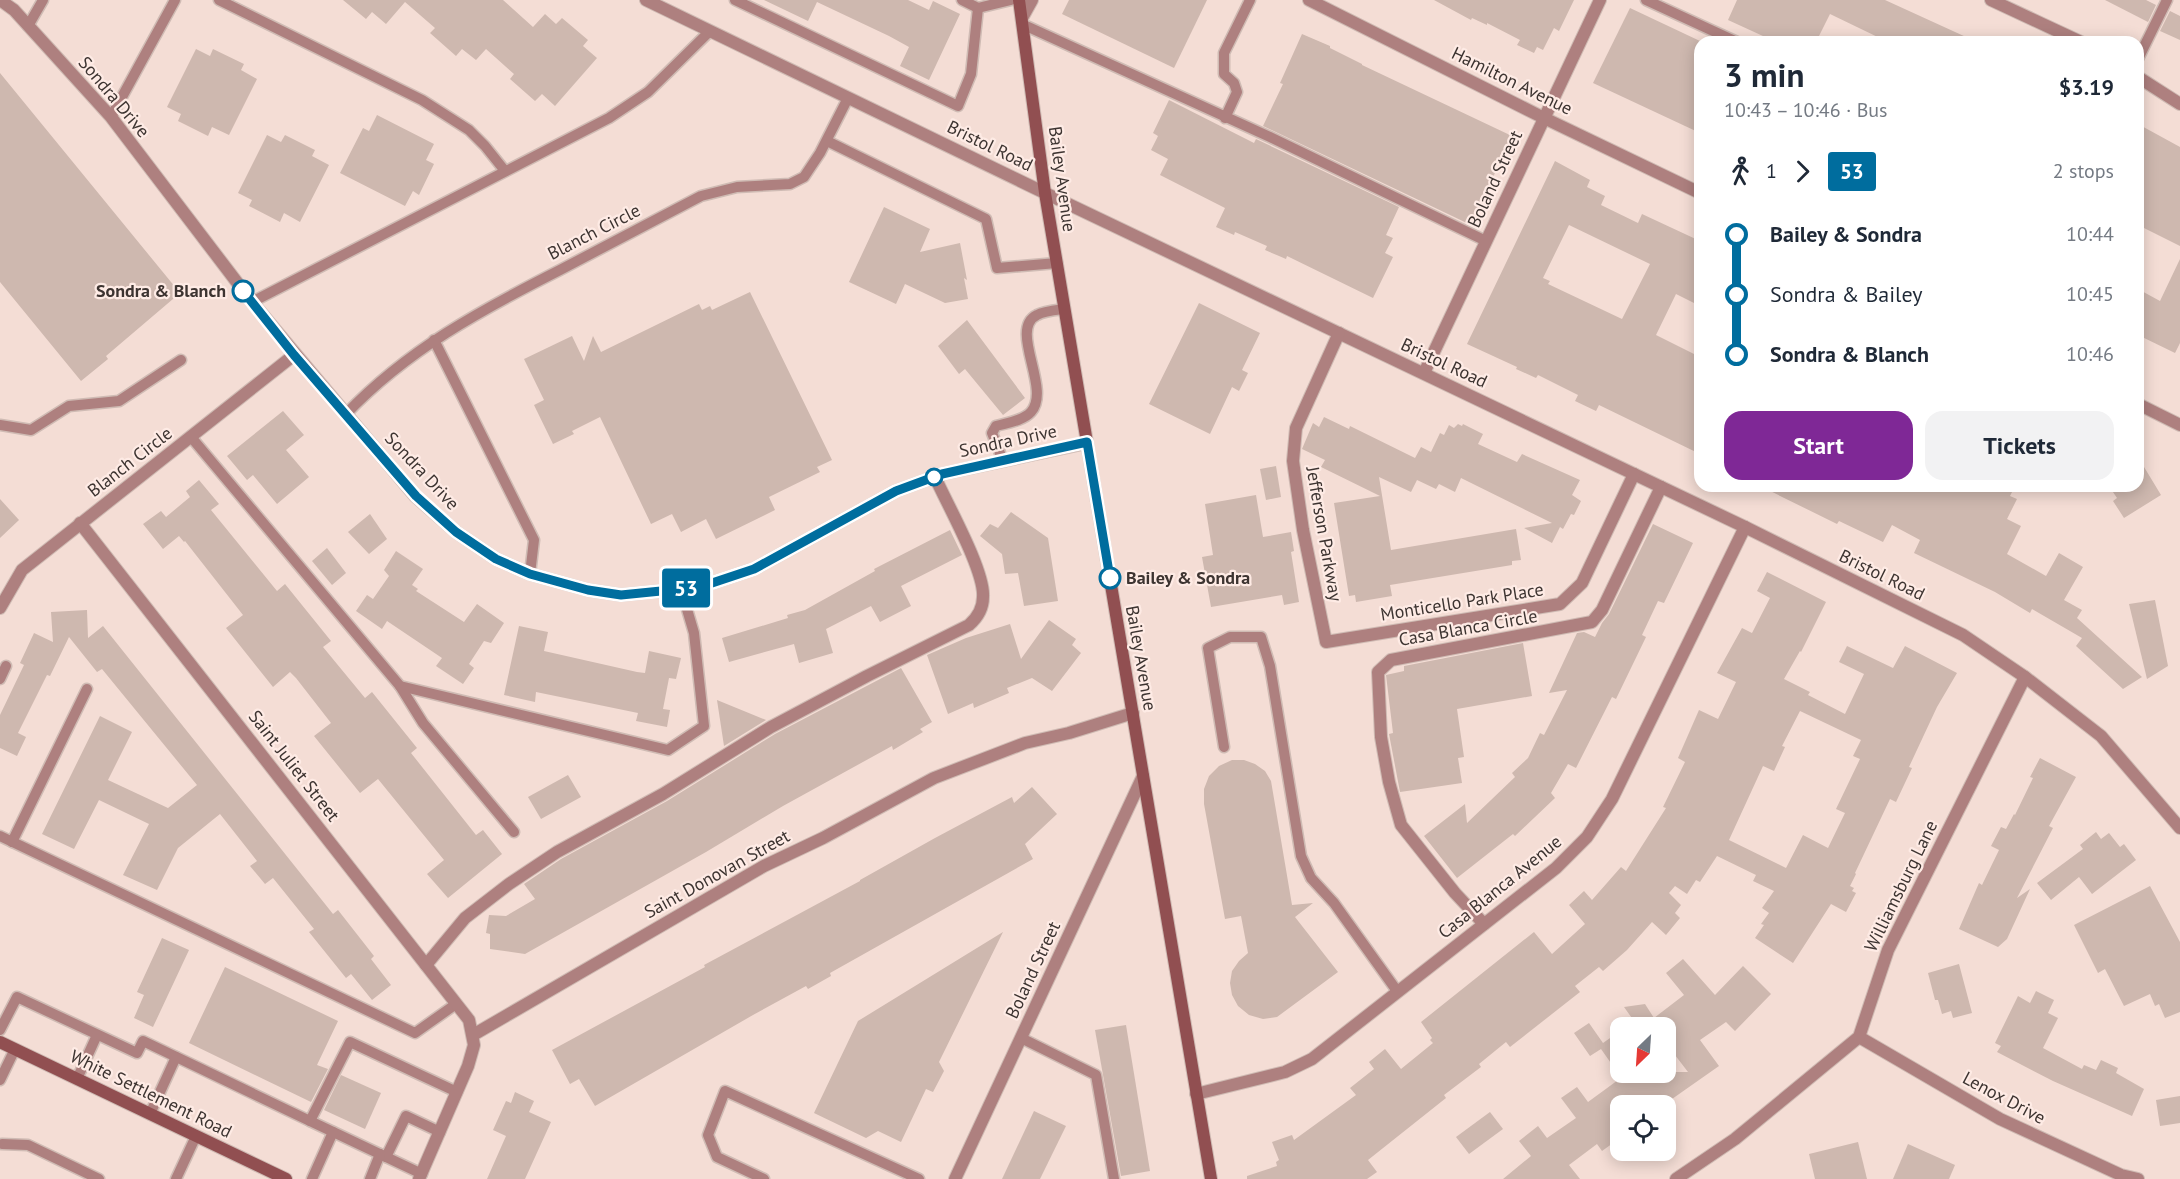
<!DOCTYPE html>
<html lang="en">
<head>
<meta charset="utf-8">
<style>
  body { margin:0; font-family:"PT Sans",sans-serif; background:#f2f2f3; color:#1f2937; height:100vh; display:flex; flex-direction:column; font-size:22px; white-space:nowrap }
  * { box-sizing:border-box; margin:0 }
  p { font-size:20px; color:#747a83 }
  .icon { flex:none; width:33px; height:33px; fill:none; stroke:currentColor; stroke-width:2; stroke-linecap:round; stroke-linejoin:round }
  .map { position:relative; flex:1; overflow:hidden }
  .drawer { position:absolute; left:1694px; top:36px; width:450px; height:456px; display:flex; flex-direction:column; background:#fff; border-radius:18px; box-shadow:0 3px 15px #0003 }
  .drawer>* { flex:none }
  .badge { padding:0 12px; border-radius:4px; font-size:21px; line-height:39px }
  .needle { width:39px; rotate:205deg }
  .fabs { position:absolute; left:1610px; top:1017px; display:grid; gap:12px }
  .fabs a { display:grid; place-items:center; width:66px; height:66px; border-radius:12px; background:#fff; box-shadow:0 3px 15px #0003; font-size:30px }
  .map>.badge { position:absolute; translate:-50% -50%; box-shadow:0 0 0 3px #fff }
  .legs { display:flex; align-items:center; gap:9px; height:66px; padding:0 30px; font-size:20px }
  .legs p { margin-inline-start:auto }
  .headline { display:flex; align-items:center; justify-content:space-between; height:102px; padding:0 30px }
  h1 { font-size:33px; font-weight:800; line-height:45px }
  .primary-button { display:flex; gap:12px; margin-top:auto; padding:12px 30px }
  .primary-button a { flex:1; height:69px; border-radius:18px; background:#7f2896; color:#fff; font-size:24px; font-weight:800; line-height:69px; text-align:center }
  .primary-button a+a { background:#f2f2f3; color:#1f2937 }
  ul { padding:0 30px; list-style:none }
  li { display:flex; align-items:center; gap:21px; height:60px; font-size:22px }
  li i { display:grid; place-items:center; width:9px; height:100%; margin:0 8px; background:currentColor }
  li i::after { content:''; width:15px; height:15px; margin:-8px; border:4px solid; border-radius:50%; background:#fff }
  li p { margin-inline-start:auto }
  li:first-child i { background:linear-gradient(#0000 50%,currentColor 0) }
  li:last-child i { background:linear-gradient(currentColor 50%,#0000 0) }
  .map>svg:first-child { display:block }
  .building { fill:#ceb8af; fill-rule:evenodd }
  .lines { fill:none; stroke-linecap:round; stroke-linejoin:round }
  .lane-casing { stroke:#cfbbb4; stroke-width:13 }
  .street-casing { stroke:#cfbbb4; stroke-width:14 }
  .secondary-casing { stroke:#cfbbb4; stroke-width:14 }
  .lane { stroke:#ae807f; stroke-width:10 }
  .street { stroke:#ae807f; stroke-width:12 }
  .secondary { stroke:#914f51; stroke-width:12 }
  .line-1-casing { stroke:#fff; stroke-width:14 }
  .line-1 { stroke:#006d9e; stroke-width:9 }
  .stop-1-dot { fill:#fff; stroke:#006d9e; stroke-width:3 }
  .labels { text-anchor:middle; stroke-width:4.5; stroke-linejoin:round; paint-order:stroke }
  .street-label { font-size:18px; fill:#3d3431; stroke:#feebe5 }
  .stop-label { font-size:18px; font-weight:bold; fill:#3d3431; stroke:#feebe5; text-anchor:end }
</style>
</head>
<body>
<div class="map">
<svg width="2180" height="1179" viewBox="0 0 2180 1179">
  <rect width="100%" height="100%" fill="#f4ddd5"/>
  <g class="building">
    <path d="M343 0H503L533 27 545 14 556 24 562 18 588 40 583 46 597 58 555 106 542 94 535 101 510 79 514 74 486 49 476 60 462 49 456 56 430 33 435 28 405 2 386 24 372 12 366 19Z"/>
    <path d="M764 0H908L929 10 933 1 960 14 929 80 900 66 909 47 889 36 817 2 808 21Z"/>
    <path d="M1069 0H1207L1174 68 1062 14Z"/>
    <path d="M1434 0H1574L1559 31 1554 28 1543 50 1537 47 1534 53 1517 45 1520 40 1487 23V25L1472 18 1471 20Z"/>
    <path d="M1737 0H1885L1977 42H1888L1830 14 1816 42H1776L1728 20Z"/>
    <path d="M2105 0H2146L2156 5 2148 22Z"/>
    <path d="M1630 8 1700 41V133L1593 83Z"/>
    <path d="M2170 11 2180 16V40L2160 31Z"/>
    <path d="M1302 34 1330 46V48L1362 64V65L1512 136 1471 225 1263 126 1283 84 1280 83Z"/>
    <path d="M196 49 210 56 213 49 244 64 241 70 257 79 229 135 212 127 208 136 178 121 181 114 167 107Z"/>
    <path d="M0 73 180 293 106 356 108 359 81 381 0 282Z"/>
    <path d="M1169 100 1254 143 1256 139 1399 207 1386 235 1393 238 1385 253 1393 257 1373 298 1287 256 1286 259 1265 250 1267 246 1235 232 1234 235 1216 227 1225 208 1160 175 1168 159 1151 150 1158 136 1153 133Z"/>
    <path d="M377 115 434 144 426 160 434 164 419 195 413 191 405 206 340 173 363 128 369 131Z"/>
    <path d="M2138 124 2180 147V246L2138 225Z"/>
    <path d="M267 135 281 142 285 135 315 150 312 156 329 165 300 222 284 213 280 222 249 206 252 200 238 193Z"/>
    <path d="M1555 161 1590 180 1587 187 1605 196 1601 205 1638 223 1642 214 1700 241V306L1676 294 1656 335 1700 357V454L1599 405 1596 411 1575 401 1578 395 1538 375 1536 378 1516 369 1517 367 1467 344ZM1569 225 1650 264 1622 319 1548 284 1550 281 1543 278Z"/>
    <path d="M884 207 930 229 920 252 960 243 967 280 964 278 968 299 945 303 905 284 896 304 849 282Z"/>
    <path d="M2180 259V343L2175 353 2138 335V289L2160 301Z"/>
    <path d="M750 292 832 460 817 467 820 472 769 497 775 510 716 539 706 519 681 532 672 514 651 524 600 417 572 431 574 434 553 444 534 405 544 400 524 359 572 336 584 361 593 336 601 352 699 304 702 310 710 306 712 310Z"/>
    <path d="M1199 303 1260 333 1242 370 1248 373 1239 391 1232 387 1210 434 1149 404Z"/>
    <path d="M967 320 1025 398 1003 415 965 369 959 374 938 346Z"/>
    <path d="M283 411 304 435 286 450 309 477 277 504 253 475 247 480 227 456Z"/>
    <path d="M1324 417 1349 429 1350 426 1415 458 1421 447 1431 452 1440 433 1444 435 1449 425 1454 428 1458 424 1462 426 1463 424 1483 434 1478 444 1517 462 1522 454 1580 480 1572 495 1581 501 1574 515 1571 514 1563 529 1560 527 1552 543 1524 528 1552 523 1461 478 1455 492 1439 484 1436 489 1417 480 1411 492 1379 477 1391 550 1516 529 1521 560 1512 561V565L1390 585 1392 596 1356 602 1355 595 1349 596 1334 503 1380 496 1321 467 1325 460 1302 449 1313 423 1319 427Z"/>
    <path d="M2138 457 2161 495 2124 518 2113 501 2117 498 2109 486H2138Z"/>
    <path d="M1276 466 1281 497 1266 500 1260 469Z"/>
    <path d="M199 480 219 504 211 510 277 591 285 584 331 641 323 647 365 698 372 692 417 748 411 753 476 835 483 830 502 854 448 898 427 874 444 860 378 779 360 793 314 736 331 723 296 678 290 672 273 687 226 628 243 615 185 541 184 542 179 536 163 549 143 524 161 511 166 517 190 497 186 491Z"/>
    <path d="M1760 486H2015L2010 496 2017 499 2007 519 2021 526 2007 554 2046 576 2059 553 2083 567 2064 600 2082 610 2077 618 2142 677 2123 689 2076 646 2082 638 2032 609 2030 613 1995 592 1914 553 1920 540 1892 525 1883 542 1839 521 1837 524Z"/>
    <path d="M1256 495 1263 537 1291 532 1294 551 1291 552 1299 602 1284 605 1282 595 1211 607 1202 557 1213 555 1205 504Z"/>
    <path d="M0 499 19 520 0 538Z"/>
    <path d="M1011 512 1048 538 1058 601 1024 606 1018 573 1005 574 1002 554 980 536 990 524 998 528Z"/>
    <path d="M370 514 387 539 369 554 348 532Z"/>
    <path d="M1653 524 1693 543 1664 603 1658 601 1642 635 1646 637 1616 699 1612 697 1576 768 1568 764 1551 793 1555 798 1515 836 1513 834 1457 878 1424 836 1465 804 1467 823 1515 777 1512 773 1528 758 1540 733 1544 735 1567 690 1549 693 1577 633 1584 632 1595 637 1602 623 1609 614Z"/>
    <path d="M950 530 962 555 901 586 911 606 880 622 871 606 826 629 833 653 799 663 794 644 729 662 722 638 788 618 787 615 805 610 875 571 874 569Z"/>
    <path d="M327 548 346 573 332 585 312 561Z"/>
    <path d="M396 551 423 569 412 585 418 589 416 591 464 622 477 604 504 623 491 643 484 641 469 664 474 668 463 684 436 666 442 658 387 621 382 629 356 611 367 595 373 599 389 576 384 570Z"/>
    <path d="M1767 572 1826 602 1801 652 1800 651 1784 679 1810 692 1808 695 1845 714 1864 674 1839 662 1847 646 1893 668 1905 646 1957 673 1937 707 1909 767 1912 768 1896 802 1890 799 1855 873 1856 874 1850 886 1854 888 1852 891 1856 893 1846 912 1831 904 1793 963 1755 938 1764 925 1761 924 1769 913 1762 908 1774 891 1753 881 1756 875 1717 856 1700 882 1696 880 1687 894 1675 886 1669 893 1681 905 1675 913 1680 918 1666 935 1652 922 1627 950 1603 971 1599 967 1575 986 1580 992 1510 1047 1506 1042 1479 1064 1481 1067 1444 1095 1446 1098 1368 1160 1377 1172 1367 1179H1247V1176L1277 1166 1276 1162 1279 1160 1272 1142 1292 1135 1294 1140 1356 1095 1350 1088 1374 1069 1369 1062 1385 1049 1401 1069 1433 1043 1430 1040 1432 1038 1421 1022 1534 932 1552 954 1585 924 1569 905 1584 891 1592 900 1621 867 1626 871 1666 808 1663 807 1685 762 1678 758 1699 710 1718 719 1736 682 1717 673 1742 628 1752 633 1770 598 1757 591ZM1800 711 1861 740 1853 756 1860 759 1836 809 1845 813 1828 848 1803 835 1786 868 1729 840 1763 766 1774 771 1785 747 1782 746Z"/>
    <path d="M2155 600 2168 666 2147 679 2129 604Z"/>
    <path d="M87 610 88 638 103 626 333 914 338 910 374 956 371 959 391 985 372 1000 351 974 346 978 309 932 314 929 273 878 265 884 250 866 257 861 220 814 178 848 157 890 123 875 149 824 99 800 74 849 42 834 100 716 132 732 108 780 168 808 197 785 102 669 97 672 69 637 50 676 47 675 18 733 26 737 17 756 0 748V715L24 665 20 663 34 633 53 642 51 612Z"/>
    <path d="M1049 620 1076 639 1072 645 1081 653 1052 691 1032 678 1007 688 1009 693 974 708 973 703 948 714 927 655 966 638 1010 624 1021 659Z"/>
    <path d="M519 626 548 632 544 651 637 672 645 673 649 651 681 658 676 679 669 678 663 709 670 710 667 727 636 721 638 713 536 692 535 702 504 695Z"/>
    <path d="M1523 643 1532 696 1457 709 1464 757 1458 758 1462 783 1400 792 1389 734 1393 733 1386 675 1404 671V666Z"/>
    <path d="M901 668 932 722 920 729 923 732 893 750 892 746 783 806 706 852 525 954 490 949V934L486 933 489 915 506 916 535 899 524 884 561 859 667 801 775 734Z"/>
    <path d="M717 700 766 720 724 746Z"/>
    <path d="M2040 758 2076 777 2049 826 2053 828 2017 898 2030 889 2007 939 1998 947 1959 929 1979 883 1982 885 1999 850 1991 846 2001 827 2006 829 2014 814 2015 815 2033 778 2030 777Z"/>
    <path d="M1232 760H1244L1255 764 1265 771 1271 781 1292 905 1313 903 1295 917 1338 972 1277 1017 1263 1019 1249 1015 1238 1006 1232 995 1230 983 1232 971 1239 961 1248 953 1241 916 1225 919 1204 804V789L1209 776 1219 766Z"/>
    <path d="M568 775 581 797 541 819 528 797Z"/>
    <path d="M1032 787 1057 814 1025 844 1033 859 830 973 831 976 808 989 806 986 753 1015 595 1106 579 1079 570 1084 552 1050 705 967 704 965 860 881V880L935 838 1012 797 1014 803Z"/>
    <path d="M2096 832 2101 839 2109 833 2120 847 2124 844 2136 860 2092 894 2079 877 2051 900 2037 883 2083 849 2080 845Z"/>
    <path d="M2150 886 2180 942V1012L2165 1018 2159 1004 2155 1006 2150 994 2124 1006 2105 969 2098 973 2074 925Z"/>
    <path d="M1003 932 939 1062 944 1071 933 1092 926 1089 901 1142 878 1131 866 1138 814 1113 858 1021Z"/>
    <path d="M162 938 189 950 153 1027 134 1018 144 995 137 992Z"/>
    <path d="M1683 959 1715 995 1743 966 1771 994 1735 1031 1726 1022 1700 1040 1719 1066 1662 1106H1620V1138L1602 1151 1597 1144 1569 1165 1580 1179H1503L1531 1156 1519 1141 1538 1126 1547 1138 1576 1118 1561 1098 1577 1087 1588 1102 1629 1072H1688L1665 1042V1028H1639L1624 1007 1645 1004 1654 1018 1684 995 1666 973Z"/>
    <path d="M1959 964 1972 1013 1953 1018 1951 1011 1942 1014 1938 1000H1935L1928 973Z"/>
    <path d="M225 967 338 1021 317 1065 328 1069 311 1102 189 1043Z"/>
    <path d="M2036 991 2054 1000 2048 1013 2058 1018 2043 1048 2082 1069 2084 1065 2096 1070 2101 1060 2118 1068 2116 1073 2144 1089 2132 1116 2053 1081 1997 1052 2001 1046 1995 1043 2018 996 2030 1003Z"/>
    <path d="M1589 1023 1603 1043 1620 1031V1076L1601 1049 1590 1056 1574 1033Z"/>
    <path d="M1126 1025 1150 1171 1121 1176 1095 1030Z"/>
    <path d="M341 1075 381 1093 365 1129 324 1110Z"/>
    <path d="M515 1092 534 1101 529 1112 551 1122 525 1179H487L506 1136 493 1130 506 1101 511 1103Z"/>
    <path d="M2180 1096V1123L2160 1126 2156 1100Z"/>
    <path d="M1034 1111 1066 1126 1040 1179H1002Z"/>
    <path d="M1490 1112 1503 1129 1469 1154 1456 1137Z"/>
    <path d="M1858 1142 1867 1179H1815L1809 1154Z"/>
    <path d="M1908 1144 1955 1165 1949 1179H1893Z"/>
  </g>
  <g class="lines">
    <defs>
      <g id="lane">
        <path d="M219 0 422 100 469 130 485 146 505 171"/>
        <path d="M735 0 958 106 971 74 978 8 1011 0"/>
        <path d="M962 0 978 8"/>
        <path d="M1646 0 1737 42"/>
        <path d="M1024 25 1270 137 1486 241"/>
        <path d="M28 26 43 0"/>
        <path d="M2138 59 2167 0"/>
        <path d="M111 117 175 0"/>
        <path d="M1225 118 1237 92 1234 83 1224 74V53L1250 0"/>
        <path d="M827 141 986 219 997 268 1057 263"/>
        <path d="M252 302 609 118 648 92 710 31"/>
        <path d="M434 340 534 540 530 574"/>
        <path d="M346 414C407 350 481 310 560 270 607 245 654 221 701 196L737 187 790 184 804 177 820 153 848 98"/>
        <path d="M0 425 31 430 69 406 119 401 181 360"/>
        <path d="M191 437 400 686 668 750 704 726 694 633 681 589"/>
        <path d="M1003 461 992 433 996 426C1006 423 1023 421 1031 412 1052 389 1008 329 1037 315 1044 311 1056 310 1064 309"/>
        <path d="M0 679 6 666"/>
        <path d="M400 686 423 723 514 832"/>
        <path d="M1224 747 1208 648 1230 637H1261L1270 666 1301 856 1311 878 1334 903 1397 991"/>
        <path d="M0 836 415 1033 456 1004"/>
        <path d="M12 842 87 689"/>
        <path d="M0 1030 17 997 137 1053 143 1041 310 1121 350 1042 457 1092"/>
        <path d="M1021 1038 1096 1075 1114 1179"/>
        <path d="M77 1079 97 1035"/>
        <path d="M0 1080 15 1049"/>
        <path d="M150 1114 176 1057"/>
        <path d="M310 1121 422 1174"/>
        <path d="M2 1144 28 1145 99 1179"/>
        <path d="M386 1157 406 1116 440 1132"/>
        <path d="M176 1179 196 1136"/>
        <path d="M312 1179 333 1132"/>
        <path d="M370 1179 380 1154"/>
        <path d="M764 1179 717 1157 708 1135 725 1091 919 1179"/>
      </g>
      <g id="street">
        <path d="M0 0 14 10 111 117 252 302 415 496 456 532 496 559 530 574 588 590 621 595 681 589 712 583 754 569 896 491 942 474 1087 443"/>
        <path d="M646 0 1045 193 1745 527 1963 635 2025 677 2101 736 2180 828"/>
        <path d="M1309 0 1544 118 1700 193"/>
        <path d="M1991 0 2081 42"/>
        <path d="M1022 18 1032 0"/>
        <path d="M2138 77 2180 104"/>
        <path d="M1339 333 1296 428 1293 461 1303 530 1326 642 1560 604 1582 583 1634 474"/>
        <path d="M1424 373 1600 0"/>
        <path d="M2138 404 2180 425"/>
        <path d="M80 523 469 1020 474 1045 468 1066 419 1179"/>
        <path d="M0 608 22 570 294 355"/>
        <path d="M1484 924 1455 893 1401 825 1389 782 1381 737 1378 672 1391 660 1592 622 1602 610 1661 487"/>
        <path d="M426 965 465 918 509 884 557 852 663 794 771 727 867 676 969 625C977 618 983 609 983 597 985 571 947 504 935 477"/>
        <path d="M473 1035 764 866 823 838 934 778 1025 743 1069 733 1133 713"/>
        <path d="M1859 1037 2000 1119 2121 1175 2138 1179"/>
        <path d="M1196 1094 1285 1072 1312 1059 1556 868 1587 837 1612 799 1745 527"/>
        <path d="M955 1179 1143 776"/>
        <path d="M1676 1179 1735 1139 1859 1037 1888 950 2025 677"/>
      </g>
      <g id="secondary">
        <path d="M1019 0 1045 193 1211 1179"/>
        <path d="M0 1042 286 1179"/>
      </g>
    </defs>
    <use href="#lane" class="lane-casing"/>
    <use href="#street" class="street-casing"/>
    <use href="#secondary" class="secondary-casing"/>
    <use href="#lane" class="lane"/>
    <use href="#street" class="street"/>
    <use href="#secondary" class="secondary"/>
  </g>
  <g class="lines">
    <defs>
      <path id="line-1" d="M243 291 294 355 416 496 456 532 496 559 530 574 588 590 621 595 681 589 712 583 754 569 896 491 942 474 1087 442 1110 578"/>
    </defs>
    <use href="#line-1" class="line-1-casing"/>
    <use href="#line-1" class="line-1"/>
  </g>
  <g class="stop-1-dot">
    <circle cx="243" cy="291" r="10"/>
    <circle cx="934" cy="477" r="8"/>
    <circle cx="1110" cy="578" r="10"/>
  </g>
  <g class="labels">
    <g class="street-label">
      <text transform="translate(1512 81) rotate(26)" y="6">Hamilton Avenue</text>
      <text transform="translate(114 97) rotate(50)" y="6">Sondra Drive</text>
      <text transform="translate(990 146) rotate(26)" y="6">Bristol Road</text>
      <text transform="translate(1062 179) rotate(82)" y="6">Bailey Avenue</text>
      <text transform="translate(1495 179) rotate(-65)" y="6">Boland Street</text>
      <text transform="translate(594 232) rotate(-27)" y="6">Blanch Circle</text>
      <text transform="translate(1444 363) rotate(25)" y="6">Bristol Road</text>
      <text transform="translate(1008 441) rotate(-12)" y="6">Sondra Drive</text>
      <text transform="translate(130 462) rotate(-38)" y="6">Blanch Circle</text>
      <text transform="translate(422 471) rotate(47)" y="6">Sondra Drive</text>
      <text transform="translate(1324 534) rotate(80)" y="6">Jefferson Parkway</text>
      <text transform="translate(1882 575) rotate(26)" y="6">Bristol Road</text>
      <text transform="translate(1462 602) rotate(-9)" y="6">Monticello Park Place</text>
      <text transform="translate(1468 628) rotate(-10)" y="6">Casa Blanca Circle</text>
      <text transform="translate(1141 658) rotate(80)" y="6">Bailey Avenue</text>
      <text transform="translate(294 766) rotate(52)" y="6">Saint Juliet Street</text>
      <text transform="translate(717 874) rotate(-29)" y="6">Saint Donovan Street</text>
      <text transform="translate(1901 886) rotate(-64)" y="6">Williamsburg Lane</text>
      <text transform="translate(1500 887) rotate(-39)" y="6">Casa Blanca Avenue</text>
      <text transform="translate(1033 970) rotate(-65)" y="6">Boland Street</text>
      <text transform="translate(151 1094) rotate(26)" y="6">White Settlement Road</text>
      <text transform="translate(2004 1098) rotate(28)" y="6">Lenox Drive</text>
    </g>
    <g class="stop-label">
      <text x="226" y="297">Sondra &amp; Blanch</text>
      <text x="1126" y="584" text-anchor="start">Bailey &amp; Sondra</text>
    </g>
  </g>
</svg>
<div class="fabs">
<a><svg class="needle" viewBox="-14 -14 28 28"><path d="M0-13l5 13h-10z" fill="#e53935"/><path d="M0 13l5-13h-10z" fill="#747a83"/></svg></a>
<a><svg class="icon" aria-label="locate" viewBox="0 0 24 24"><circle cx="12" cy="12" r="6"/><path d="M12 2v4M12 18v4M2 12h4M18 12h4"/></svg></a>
</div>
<b class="badge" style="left:686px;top:588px;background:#006d9e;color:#fff">53</b>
<section class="drawer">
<div class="headline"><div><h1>3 min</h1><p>10:43 – 10:46 · Bus</p></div><b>$3.19</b></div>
<div class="legs"><svg class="icon" aria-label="walk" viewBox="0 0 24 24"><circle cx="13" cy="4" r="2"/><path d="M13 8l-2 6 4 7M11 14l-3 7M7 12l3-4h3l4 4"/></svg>1<svg class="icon" aria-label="forward" viewBox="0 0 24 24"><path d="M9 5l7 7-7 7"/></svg><b class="badge" style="background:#006d9e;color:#fff">53</b><p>2 stops</p></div>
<ul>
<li><i style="color:#006d9e"></i><b>Bailey &amp; Sondra</b><p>10:44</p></li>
<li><i style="color:#006d9e"></i><span>Sondra &amp; Bailey</span><p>10:45</p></li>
<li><i style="color:#006d9e"></i><b>Sondra &amp; Blanch</b><p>10:46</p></li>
</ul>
<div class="primary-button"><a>Start</a><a>Tickets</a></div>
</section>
</div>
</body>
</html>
